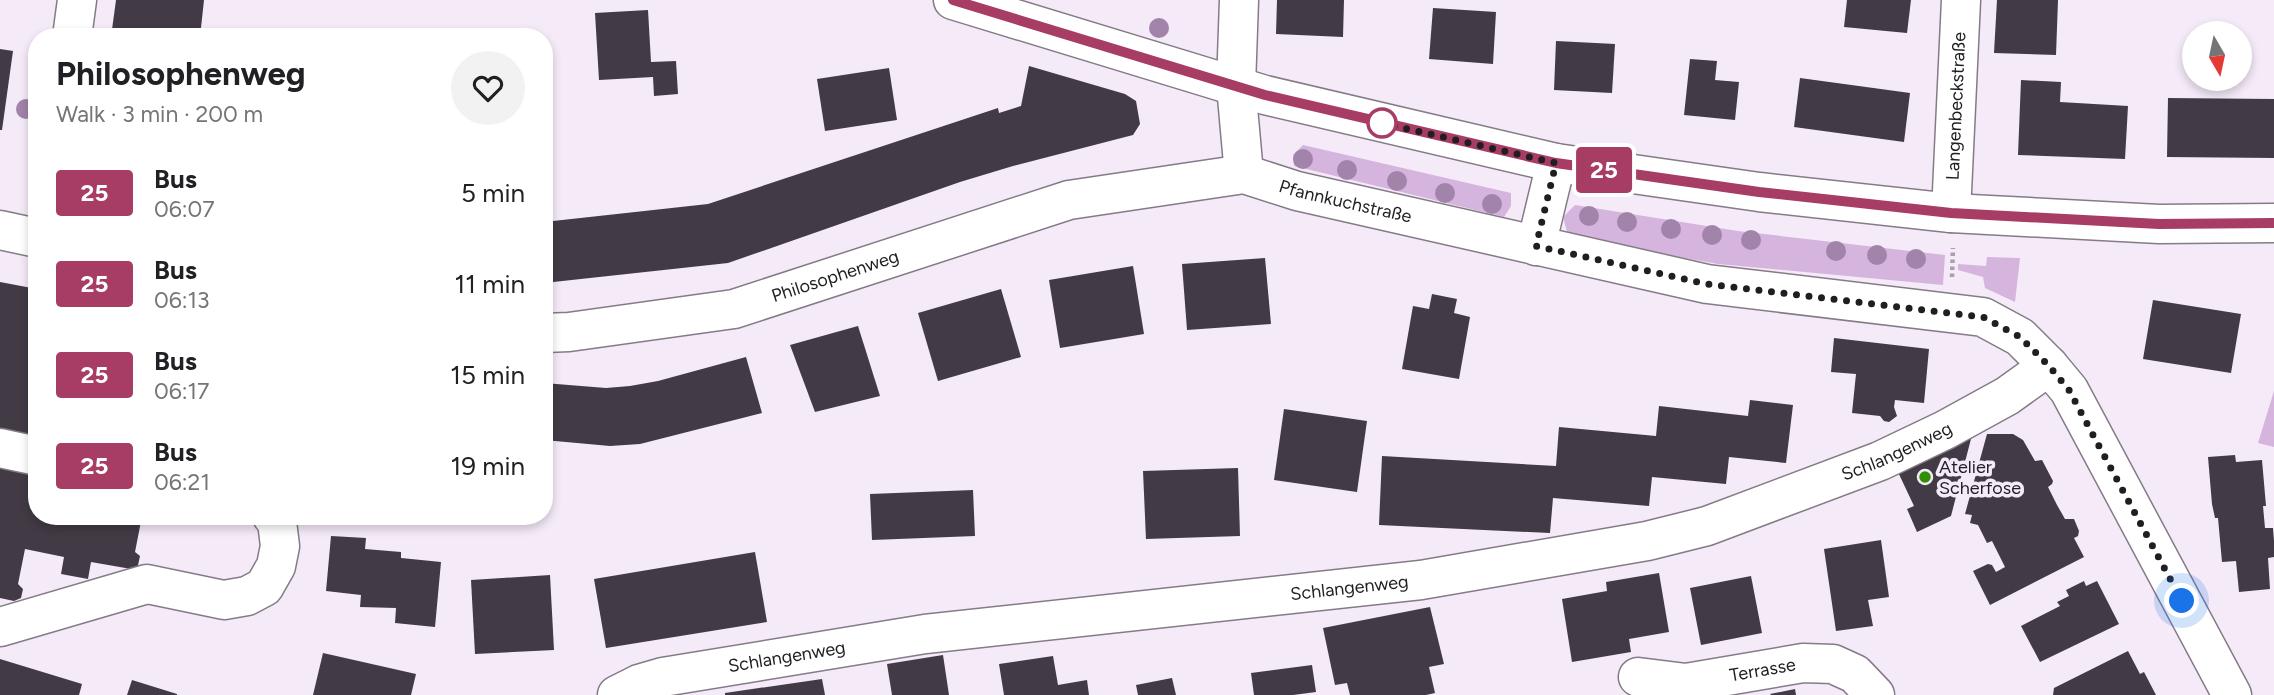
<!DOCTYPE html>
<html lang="en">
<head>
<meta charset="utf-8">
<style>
  body { margin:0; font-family:Figtree,sans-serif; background:#f2f2f2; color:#202124; height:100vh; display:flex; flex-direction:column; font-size:26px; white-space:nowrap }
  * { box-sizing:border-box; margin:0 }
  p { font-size:23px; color:#757577 }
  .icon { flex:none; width:38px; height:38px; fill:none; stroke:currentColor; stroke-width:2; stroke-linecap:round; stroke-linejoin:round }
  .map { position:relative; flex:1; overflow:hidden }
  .panel { position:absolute; left:28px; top:28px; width:525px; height:497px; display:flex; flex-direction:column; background:#fff; border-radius:28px; box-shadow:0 4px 10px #0003 }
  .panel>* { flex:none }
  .badge { padding:0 14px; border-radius:5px; font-size:24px; line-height:46px }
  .needle { width:46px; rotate:171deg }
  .tools { position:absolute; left:2182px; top:21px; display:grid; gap:14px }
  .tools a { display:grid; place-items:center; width:70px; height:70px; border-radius:50%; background:#fff; box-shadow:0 4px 10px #0003; font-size:35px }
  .you { position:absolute; width:35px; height:35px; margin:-18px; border:5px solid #fff; border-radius:50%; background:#1a73e8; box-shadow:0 0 0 10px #1a73e833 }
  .map>.badge { position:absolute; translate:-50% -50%; box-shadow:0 0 0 4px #fff }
  .round { display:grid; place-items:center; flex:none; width:74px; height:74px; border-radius:37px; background:#f2f2f2 }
  .head { display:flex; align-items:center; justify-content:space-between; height:119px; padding:0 28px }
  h1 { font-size:33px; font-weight:700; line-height:52px }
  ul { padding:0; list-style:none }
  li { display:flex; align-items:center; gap:21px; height:91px; padding:0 28px }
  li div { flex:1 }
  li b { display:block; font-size:26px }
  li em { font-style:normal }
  li .badge { min-width:77px; font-weight:700; text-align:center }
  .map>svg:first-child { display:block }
  .green { fill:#d5b5dd }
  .building { fill:#423a44 }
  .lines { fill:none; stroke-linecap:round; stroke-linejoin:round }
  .minor-casing { stroke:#857b87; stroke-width:41 }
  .major-casing { stroke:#857b87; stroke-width:41 }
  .path { stroke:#a8a0aa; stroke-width:4.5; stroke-dasharray:3.5 3.5; stroke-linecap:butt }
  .minor { stroke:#fff; stroke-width:38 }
  .major { stroke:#fff; stroke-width:38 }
  .tree { fill:#a283aa }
  .line-casing { stroke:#fff; stroke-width:16 }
  .line { stroke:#a73c65; stroke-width:10 }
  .walk { stroke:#211e22; stroke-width:7; stroke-dasharray:0 12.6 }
  .stop-dot { fill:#fff; stroke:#a73c65; stroke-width:3.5 }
  .poi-dot { fill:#308f04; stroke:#f5eaf8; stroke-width:2.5 }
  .labels { text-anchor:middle; stroke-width:7; stroke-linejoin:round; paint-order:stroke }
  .street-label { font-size:18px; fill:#211e22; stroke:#f5eaf8 }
  .poi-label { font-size:18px; fill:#211e22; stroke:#f5eaf8; text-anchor:start }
</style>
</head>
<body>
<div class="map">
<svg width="2274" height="695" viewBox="0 0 2274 695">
  <rect width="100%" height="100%" fill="#f5eaf8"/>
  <g class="green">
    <path d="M1303 145 1511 193V206L1504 217 1294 166 1293 155Z"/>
    <path d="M1575 205 1738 231 1945 255 1943 285 1718 264 1630 248 1567 232 1563 217Z"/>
    <path d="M1987 257 2020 258 2015 302 1985 288 1983 277 1958 270V264L1986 266Z"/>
    <path d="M2274 391V447L2258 443Z"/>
  </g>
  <g class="building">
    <path d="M116 0H204L200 37H111Z"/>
    <path d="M1277 0H1344L1343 37 1276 34Z"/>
    <path d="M1847 0H1911L1907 33 1844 27Z"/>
    <path d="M1997 0H2058L2056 55 1994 53Z"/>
    <path d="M1433 8 1496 12 1493 64 1429 59Z"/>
    <path d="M648 10 651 62 676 61 678 94 654 96 653 77 599 80 595 13Z"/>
    <path d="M1556 41 1615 44 1612 93 1554 90Z"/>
    <path d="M0 49 13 51 2 130H0Z"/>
    <path d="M1690 59 1717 61 1715 80 1739 82 1735 120 1684 115Z"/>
    <path d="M1029 66 1125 94 1136 101 1140 124 1133 135 1013 166 960 182 728 263 544 283V222L708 204 998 108 999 113 1021 106Z"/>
    <path d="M889 68 897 120 825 131 817 79Z"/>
    <path d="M1800 78 1910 93 1904 142 1794 127Z"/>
    <path d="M2021 80 2061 82 2060 102 2128 106 2125 159 2018 155Z"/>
    <path d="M2168 98 2274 99V158L2167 157Z"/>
    <path d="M1265 258 1271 324 1187 330 1182 264Z"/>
    <path d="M1133 266 1144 334 1060 348 1049 280Z"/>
    <path d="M0 282 37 289V440L0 433Z"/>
    <path d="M1001 289 1021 357 938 381 918 313Z"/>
    <path d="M1432 294 1457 299 1454 313 1470 317 1459 379 1402 369 1413 306 1429 309Z"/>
    <path d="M2153 300 2241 314 2231 373 2143 359Z"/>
    <path d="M858 326 880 396 815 412 790 345Z"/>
    <path d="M1834 338 1929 349 1924 403 1895 400 1894 407 1897 416 1889 422 1884 421 1880 416 1852 413 1856 374 1831 372Z"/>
    <path d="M746 357 762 413 640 444 610 446 544 440V383L606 388 630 386 658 381Z"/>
    <path d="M1750 400 1793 405 1786 463 1729 457 1726 484 1652 477 1649 506 1553 498 1550 533 1379 525 1382 456 1556 466 1559 427 1656 436 1659 406 1748 416Z"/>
    <path d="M1284 409 1367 421 1357 492 1274 480Z"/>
    <path d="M1987 434H2013L2023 440 2035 461 2042 460 2053 481 2052 484 2048 487 2057 505 2065 519H2074L2079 531 2078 536 2074 538 2084 557 1990 605 1973 571 1988 564 1992 565 1996 572 2005 567 1992 541 1987 543 1978 525 1970 523 1972 515 1965 514Z"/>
    <path d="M1972 435 1951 516 1917 532 1907 509 1914 506 1897 470Z"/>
    <path d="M2235 455 2236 462 2262 460 2266 506H2263L2265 528H2273L2274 541V557L2268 558 2270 589 2239 592 2236 561 2222 562 2218 518H2215L2212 504 2208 457Z"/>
    <path d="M0 459 37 467V516H142L135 552 140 556 137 570 91 562 88 579 61 574 64 557 25 549 18 584 23 589 21 598 14 601 0 598Z"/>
    <path d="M1238 468 1240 536 1146 539 1143 471Z"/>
    <path d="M973 490 975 536 872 540 870 494Z"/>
    <path d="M331 536 366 538 365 549 401 552V558L441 562 435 627 395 623 396 608 360 607 361 595 326 591Z"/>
    <path d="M1881 540 1889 597 1868 600 1873 626 1836 631 1824 549Z"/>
    <path d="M755 552 767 622 606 648 594 579Z"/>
    <path d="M1659 573 1669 632 1629 639 1631 652 1572 662 1562 599 1607 591 1606 582Z"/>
    <path d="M550 575 554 650 475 654 471 580Z"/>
    <path d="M1751 576 1762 633 1701 645 1690 588Z"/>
    <path d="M2084 581 2086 586 2097 581 2119 624 2040 662 2021 626 2060 606 2057 602 2069 596 2066 590Z"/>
    <path d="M1430 607 1444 664 1429 667 1435 693 1426 695H1350L1347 683 1335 685 1323 628Z"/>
    <path d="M2128 651 2140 674 2144 672 2156 695H2053L2054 688Z"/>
    <path d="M323 653 416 674 411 695H313Z"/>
    <path d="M943 655 949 695H892L887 664Z"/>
    <path d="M1053 656 1058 685 1087 680 1089 695H1004L999 664Z"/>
    <path d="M0 659 82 684 79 695H0Z"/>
    <path d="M1312 665 1316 692 1293 695H1254L1251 673Z"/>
    <path d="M1172 678 1176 695H1138L1136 685Z"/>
    <path d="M822 679 825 695H725V693Z"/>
    <path d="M132 680 177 694V695H127Z"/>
    <path d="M1795 689 1796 695H1771L1770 694Z"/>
  </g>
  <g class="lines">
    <defs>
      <g id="minor">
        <path d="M1239 0 1236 86 1244 174"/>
        <path d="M72 37 77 0"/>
        <path id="s1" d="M1951 213 1961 0"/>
        <path d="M0 230 37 238"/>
        <path d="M1536 246 1556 163"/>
        <path id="s2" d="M544 333 569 332 734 309 1069 200 1244 174 1297 191 1707 284 1983 317 2020 337 2049 366 2069 390 2232 695"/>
        <path d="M0 448 37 456"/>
        <path d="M0 627 147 584 224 600 247 596 264 587 276 566 280 546 277 522 272 516"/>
        <path id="s3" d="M1638 677 1686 683 1803 663 1833 664 1855 674 1875 695"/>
        <path id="s4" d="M617 695 639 684 663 677 925 634 1421 580 1647 541 1707 526 1880 461 1945 430 2007 396 2049 366"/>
      </g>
      <path id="major" d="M953 0 1265 95 1556 163 1759 192 1951 213 2159 224 2274 223"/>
    </defs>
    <use href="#minor" class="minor-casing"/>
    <use href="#major" class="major-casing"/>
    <path class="path" d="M1952 277 1953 248"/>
    <use href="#minor" class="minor"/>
    <use href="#major" class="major"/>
  </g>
  <g class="tree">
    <circle cx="1159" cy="28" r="10"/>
    <circle cx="26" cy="109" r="10"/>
    <circle cx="1303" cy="159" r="10"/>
    <circle cx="1347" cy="170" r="10"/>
    <circle cx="1397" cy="181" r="10"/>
    <circle cx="1445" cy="193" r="10"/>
    <circle cx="1492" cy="204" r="10"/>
    <circle cx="1589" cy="216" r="10"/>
    <circle cx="1627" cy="222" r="10"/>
    <circle cx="1671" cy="229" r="10"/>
    <circle cx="1712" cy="235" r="10"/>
    <circle cx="1751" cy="240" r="10"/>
    <circle cx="1836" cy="251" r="10"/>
    <circle cx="1877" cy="255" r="10"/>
    <circle cx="1916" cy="259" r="10"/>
  </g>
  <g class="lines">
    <defs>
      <path id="line" d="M953 0 1265 95 1556 163 1759 192 1951 213 2159 224 2274 223"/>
    </defs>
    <use href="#line" class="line-casing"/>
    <use href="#line" class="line"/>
    <path class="walk" d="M1382 123 1556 163 1536 246 1707 284 1983 317 2020 337 2049 366 2069 390 2182 601"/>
  </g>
  <circle class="stop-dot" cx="1382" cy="123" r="14"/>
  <circle class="poi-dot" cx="1925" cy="477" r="7"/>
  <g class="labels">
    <g class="street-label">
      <text dy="6" stroke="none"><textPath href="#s1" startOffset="107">Langenbeckstraße</textPath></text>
      <text dy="6" stroke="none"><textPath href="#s2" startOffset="826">Pfannkuchstraße</textPath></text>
      <text dy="6" stroke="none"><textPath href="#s2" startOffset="298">Philosophenweg</textPath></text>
      <text dy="6" stroke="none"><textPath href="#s4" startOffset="1309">Schlangenweg</textPath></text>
      <text dy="6" stroke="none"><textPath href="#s4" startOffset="742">Schlangenweg</textPath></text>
      <text dy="6" stroke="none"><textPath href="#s4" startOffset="175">Schlangenweg</textPath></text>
      <text dy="6" stroke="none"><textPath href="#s3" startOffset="126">Terrasse</textPath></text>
    </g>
    <g class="poi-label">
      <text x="1939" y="473">Atelier<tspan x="1939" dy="21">Scherfose</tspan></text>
    </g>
  </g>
</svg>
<div class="tools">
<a><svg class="needle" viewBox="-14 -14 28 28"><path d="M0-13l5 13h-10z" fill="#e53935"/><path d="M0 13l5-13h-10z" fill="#757577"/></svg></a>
</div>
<div class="you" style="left:2182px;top:601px"></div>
<b class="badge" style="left:1604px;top:170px;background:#a73c65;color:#fff">25</b>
<section class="panel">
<div class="head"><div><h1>Philosophenweg</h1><p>Walk · 3 min · 200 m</p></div><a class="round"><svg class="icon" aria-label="heart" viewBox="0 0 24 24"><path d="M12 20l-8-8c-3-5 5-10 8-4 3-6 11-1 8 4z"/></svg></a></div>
<ul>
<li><span class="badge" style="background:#a73c65;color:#fff">25</span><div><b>Bus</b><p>06:07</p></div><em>5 min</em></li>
<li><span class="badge" style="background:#a73c65;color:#fff">25</span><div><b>Bus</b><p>06:13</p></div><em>11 min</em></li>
<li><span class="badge" style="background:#a73c65;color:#fff">25</span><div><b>Bus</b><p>06:17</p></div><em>15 min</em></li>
<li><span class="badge" style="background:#a73c65;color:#fff">25</span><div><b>Bus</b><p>06:21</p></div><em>19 min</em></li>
</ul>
</section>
</div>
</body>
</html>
